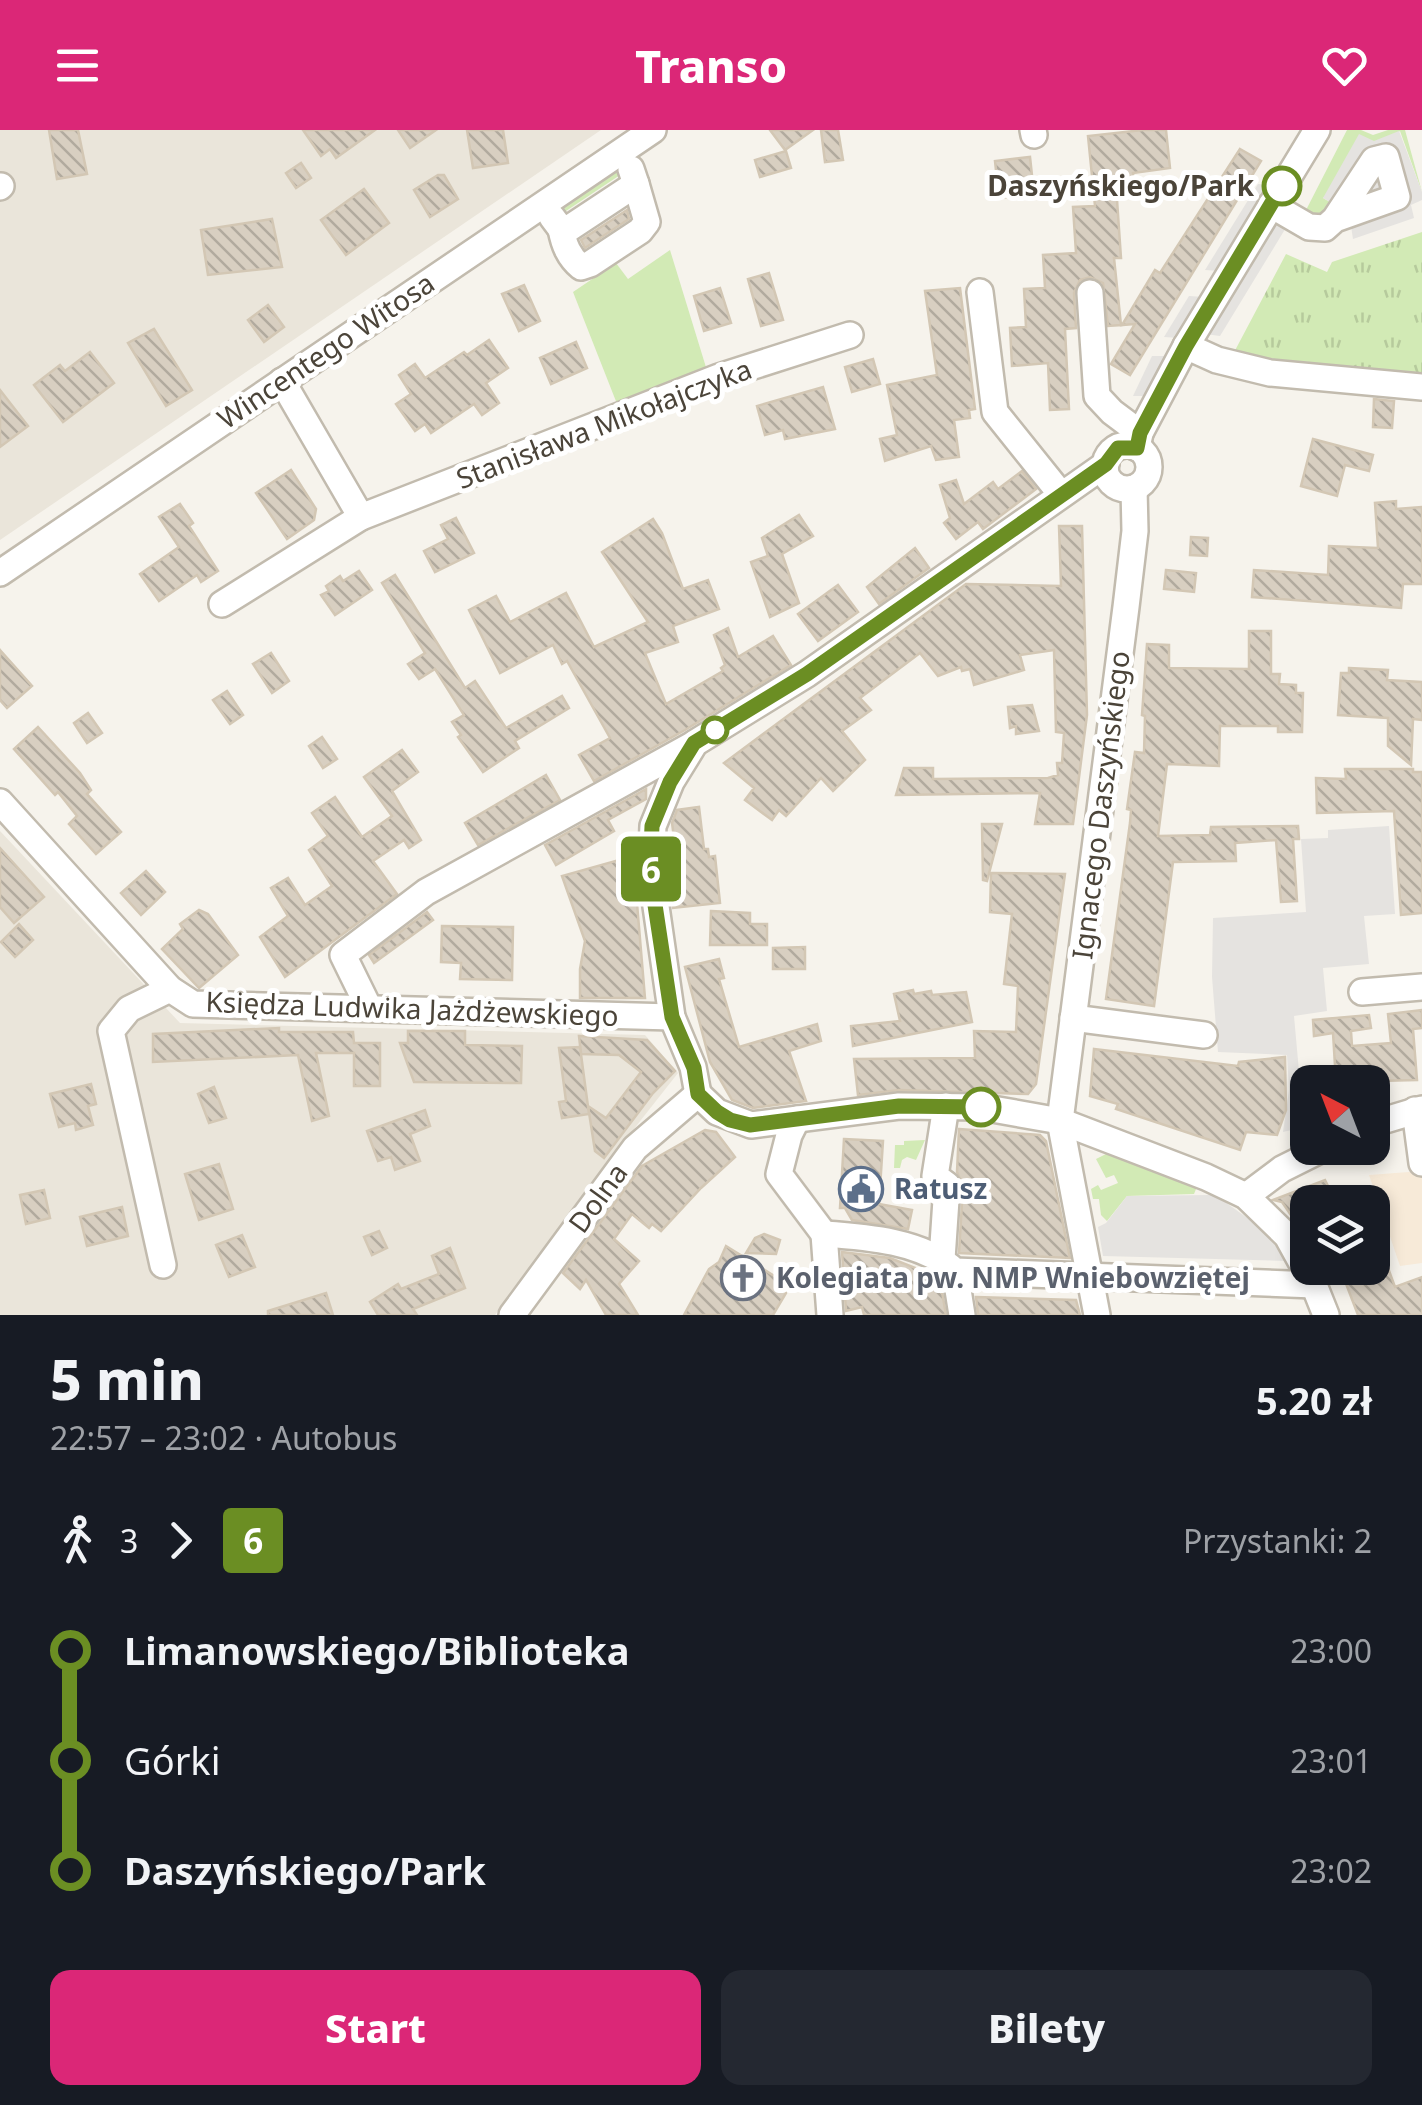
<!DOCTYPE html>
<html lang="pl">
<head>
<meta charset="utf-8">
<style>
  body { margin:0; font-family:"Noto Sans",sans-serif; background:#242831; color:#f1f3f6; height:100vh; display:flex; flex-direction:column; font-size:38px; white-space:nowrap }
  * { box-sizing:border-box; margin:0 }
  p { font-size:32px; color:#9ea1a6 }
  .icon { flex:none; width:55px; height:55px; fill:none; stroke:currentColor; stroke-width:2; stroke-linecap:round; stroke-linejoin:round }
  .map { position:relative; height:1185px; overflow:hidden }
  .panel { display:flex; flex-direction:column; background:#171b24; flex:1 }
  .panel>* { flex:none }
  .badge { padding:0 20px; border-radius:8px; font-size:35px; line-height:65px }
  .needle { width:65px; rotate:318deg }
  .tools { position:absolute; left:1290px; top:935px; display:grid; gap:20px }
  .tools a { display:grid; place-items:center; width:100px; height:100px; border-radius:20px; background:#171b24; box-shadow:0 5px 15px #0003; font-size:50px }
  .map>.badge { position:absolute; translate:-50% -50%; box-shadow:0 0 0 5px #fff }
  .legs { display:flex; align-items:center; gap:15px; height:110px; padding:0 50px; font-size:32px }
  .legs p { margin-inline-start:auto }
  .headline { display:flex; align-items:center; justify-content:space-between; height:170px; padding:0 50px }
  h1 { font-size:55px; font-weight:800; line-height:75px }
  .button { display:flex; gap:20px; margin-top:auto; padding:20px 50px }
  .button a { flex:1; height:115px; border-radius:20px; background:#db2777; color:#fff; font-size:40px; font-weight:800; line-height:115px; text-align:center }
  .button a+a { background:#242831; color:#f1f3f6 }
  ul { padding:0 50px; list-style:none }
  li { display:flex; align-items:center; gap:35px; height:110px; font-size:38px }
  li i { display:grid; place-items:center; width:15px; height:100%; margin:0 12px; background:currentColor }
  li i::after { content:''; width:25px; height:25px; margin:-12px; border:8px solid; border-radius:50%; background:#171b24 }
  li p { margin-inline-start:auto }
  li:first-child i { background:linear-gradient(#0000 50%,currentColor 0) }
  li:last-child i { background:linear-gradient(currentColor 50%,#0000 0) }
  header { display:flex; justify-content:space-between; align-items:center; height:130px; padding:0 50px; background:#db2777; color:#fff; font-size:45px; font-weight:800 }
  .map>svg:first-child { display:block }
  .residential { fill:#eae5da }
  .commercial { fill:#f7ead8 }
  .green { fill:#d2eab5 }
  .park { fill:url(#park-tufts) }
  .parking { fill:#e5e3e0 }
  .building { fill:url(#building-back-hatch); stroke:#d3c7b4; stroke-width:2.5 }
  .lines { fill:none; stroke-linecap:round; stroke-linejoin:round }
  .minor-casing { stroke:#c2bbae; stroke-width:30 }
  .minor { stroke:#fff; stroke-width:25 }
  .line-1-casing { stroke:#fff; stroke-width:22 }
  .line-1 { stroke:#6b8e23; stroke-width:15 }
  .stop-1-dot { fill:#fff; stroke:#6b8e23; stroke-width:5 }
  .labels { text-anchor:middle; stroke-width:10; stroke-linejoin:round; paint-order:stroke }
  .stop-label { font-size:28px; font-weight:bold; fill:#4b4439; stroke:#fff; text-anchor:end }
  .street-label { font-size:28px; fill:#4b4439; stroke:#fff }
  .service-label { font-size:28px; font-weight:bold; fill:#4e5e75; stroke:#fff; text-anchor:start }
  .worship-label { font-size:28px; font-weight:bold; fill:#5b616d; stroke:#fff; text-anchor:start }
</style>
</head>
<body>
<header><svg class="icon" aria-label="menu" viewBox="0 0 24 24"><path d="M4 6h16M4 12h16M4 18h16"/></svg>Transo<svg class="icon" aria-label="heart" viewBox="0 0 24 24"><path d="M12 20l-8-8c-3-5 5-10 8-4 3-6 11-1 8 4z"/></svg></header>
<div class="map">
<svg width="1422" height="1185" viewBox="0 0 1422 1185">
  <defs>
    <pattern id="park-tufts" width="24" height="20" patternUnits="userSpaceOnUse" patternTransform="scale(2.5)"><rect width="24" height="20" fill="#d2eab5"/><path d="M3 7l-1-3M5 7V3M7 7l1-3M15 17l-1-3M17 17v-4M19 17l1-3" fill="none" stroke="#b6ca9c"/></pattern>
    <pattern id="building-back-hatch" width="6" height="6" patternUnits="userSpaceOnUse" patternTransform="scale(2.5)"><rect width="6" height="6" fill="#d8cfc1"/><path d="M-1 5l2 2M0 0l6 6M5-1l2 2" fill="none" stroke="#b1aa9e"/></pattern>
  </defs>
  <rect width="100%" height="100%" fill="#f6f3ec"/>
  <g class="residential">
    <path d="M0 0H601L0 410Z"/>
    <path d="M0 701 180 893 645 905 678 943 589 1056 495 1185H0Z"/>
  </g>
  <path class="commercial" d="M1422 1041V1133L1400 1136 1369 1045Z"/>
  <g class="green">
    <path d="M1347 0H1361L1373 5 1388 0H1405L1422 62 1400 1 1323 68 1335 75 1324 88 1304 84Z"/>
    <path d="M615 39 623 43 560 85 561 76Z"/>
    <path d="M670 120 709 247 621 284 573 162 616 133 628 149Z"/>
    <path d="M925 1010 916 1030 907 1027 902 1030 900 1038H894L895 1015H904V1011Z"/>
    <path d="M1110 1022 1198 1054 1194 1064 1127 1066 1107 1091 1101 1085 1099 1069H1093L1091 1059 1098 1055 1101 1060 1118 1053 1114 1045 1106 1048 1096 1029Z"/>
  </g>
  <path class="park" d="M1422 102V251L1231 228 1286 124 1327 142 1332 132Z"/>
  <g class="parking">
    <path d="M1399 1 1422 62V70L1411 75 1414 88 1353 109 1349 83 1323 68 1359 4 1374 11Z"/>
    <path d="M1258 54 1273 55 1220 141 1205 140Z"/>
    <path d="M1271 95 1287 96 1220 206 1205 204Z"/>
    <path d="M1189 166 1204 167 1179 208 1164 207Z"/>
    <path d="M1152 226H1168L1148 266H1133Z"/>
    <path d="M1389 696 1395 784 1364 786 1369 834 1323 838 1327 881 1294 886 1304 997 1283 1002 1289 960 1287 925 1218 922 1212 847 1213 788 1306 782 1301 709 1328 708V700Z"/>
    <path d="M1211 1062 1260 1097 1288 1131 1103 1126 1098 1097 1106 1093 1127 1066 1209 1065Z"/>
  </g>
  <g class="building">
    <path d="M49 0H78L87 44 57 49Z"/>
    <path d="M303 0H375L336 28 330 19 321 26Z"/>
    <path d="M398 0H436L410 18Z"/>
    <path d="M467 0H503L508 33 473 38Z"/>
    <path d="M770 0H813L785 20Z"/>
    <path d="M821 0H838L843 30 825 32Z"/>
    <path d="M1143 0H1166L1170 38 1133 43 1134 53 1116 55 1121 128H1114L1121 195 1108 196 1103 153 1090 147 1080 150 1074 163 1076 198 1065 199 1069 279 1050 280 1048 233 1012 236 1010 198 1026 197 1024 159 1045 158 1043 125 1076 123 1073 77 1095 76 1088 6Z"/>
    <path d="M1240 19 1261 31 1130 245 1111 234 1135 194 1122 195 1155 140 1160 143Z"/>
    <path d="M786 21 791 38 760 47 755 30Z"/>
    <path d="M1030 27 1034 64 999 68 995 31Z"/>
    <path d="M301 33 311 48 296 58 286 43Z"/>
    <path d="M438 45H444L458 69 430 87 414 60Z"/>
    <path d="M364 59 389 93 346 125 321 90Z"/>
    <path d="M627 80 629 89 585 118 581 110Z"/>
    <path d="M272 89 282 137 208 145 201 100Z"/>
    <path d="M769 143 783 190 761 196 748 149Z"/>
    <path d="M524 155 540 191 519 201 502 164Z"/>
    <path d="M720 158 731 193 704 201 694 166Z"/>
    <path d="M960 158 975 279 969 280 970 288 954 290 959 327 936 330 931 316 885 331 880 309 897 305 887 255 937 245 925 161Z"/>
    <path d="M268 175 284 197 264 212 248 190Z"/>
    <path d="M154 199 192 260 166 276 128 213Z"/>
    <path d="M489 210 508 238 486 253 499 273 482 285 474 274 431 303 425 294 415 301 396 274 411 264 399 245 415 234 425 248 464 222 467 225Z"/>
    <path d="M576 212 587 238 551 254 540 228Z"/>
    <path d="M90 222 114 253 63 292 34 255 60 235 65 241Z"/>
    <path d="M873 229 880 254 852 262 845 237Z"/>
    <path d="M823 257 835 299 785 309 783 300 765 305 757 276Z"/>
    <path d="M0 260 28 296 0 317Z"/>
    <path d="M1374 269 1394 271 1392 298 1373 297Z"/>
    <path d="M1313 309 1373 325 1369 341 1345 335 1337 366 1301 356Z"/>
    <path d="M291 340 316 379 314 390 287 409 256 363Z"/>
    <path d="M1022 341 1036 359 983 399 978 392 956 409 944 393 950 388 940 355 956 350 964 374 993 352 998 359Z"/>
    <path d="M1396 371V379L1422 377V454H1403L1401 478 1252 467 1254 440 1328 445 1329 416 1378 418 1375 373Z"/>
    <path d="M180 374 193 393 189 396 218 441 201 452 197 445 159 471 140 444 179 417 159 387Z"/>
    <path d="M799 385 813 406 782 424 799 473 770 487 751 432 768 426 762 408Z"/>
    <path d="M456 388 474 423 435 442 424 421 448 409 441 395Z"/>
    <path d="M653 389 662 403 683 459 708 450 719 479 673 496 678 512 645 523 666 574 723 541 721 538 725 535 714 505 728 498 738 527 773 506 791 535 685 600 594 651 579 625 610 608 567 531 562 534 553 515 500 543 469 480 496 466 510 492 566 463 594 517 648 492 602 422Z"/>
    <path d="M1059 396H1082L1087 585 1073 694H1035L1040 663 896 665 904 638H933V649L1048 648 1058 645 1057 633H1062L1064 603 1056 602 1054 520 1020 525 1024 540 974 555 970 539 962 541 961 537 938 546 920 523 860 568 871 580 842 601 865 630 833 661 821 648 786 686 779 680 772 690 745 670 754 658 724 633 966 454 1061 456Z"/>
    <path d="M1191 407 1208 408 1207 426 1190 425Z"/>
    <path d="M915 418 929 438 879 474 867 457Z"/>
    <path d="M1166 440 1196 443 1194 462 1164 459Z"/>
    <path d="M359 441 372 460 335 485 321 465 329 461 326 456 340 446 343 451Z"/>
    <path d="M395 445 465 558 475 551 506 598 562 566 569 578 515 611 519 618 483 642 458 607 461 605 452 592 464 585 435 539 419 549 408 534 425 523 382 453Z"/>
    <path d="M838 455 858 482 818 511 798 484Z"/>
    <path d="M1249 501H1271V544H1280L1279 554 1296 555V563H1303L1302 602H1278V596H1220L1219 636 1167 634 1158 706 1210 705 1211 697 1298 696 1299 709H1293L1297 771 1281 772 1276 710 1235 713 1236 731 1173 732 1154 876 1106 869 1130 693 1131 680 1127 679 1135 622 1144 623 1145 586 1142 585 1147 514 1169 515V538L1249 539Z"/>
    <path d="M0 520 32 556 7 578 0 570Z"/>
    <path d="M271 523 289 551 272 563 253 534Z"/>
    <path d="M1349 538 1388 540 1387 550 1422 552V590L1413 589 1411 635 1388 616V588L1338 585 1341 543H1349Z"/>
    <path d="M227 561 243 585 230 594 213 570Z"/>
    <path d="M1032 575 1039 601 1016 604V596L1010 598 1008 577Z"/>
    <path d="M88 583 102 603 87 613 74 593Z"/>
    <path d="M38 597 80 643 91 660 87 664 121 702 96 724 69 694 77 686 58 662 55 665 14 619Z"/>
    <path d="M322 607 337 629 323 638 309 616Z"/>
    <path d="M402 620 418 642 392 661 421 710 409 718 404 710 373 731 397 764 285 847 260 807 288 786 271 758 288 748 305 775 332 756 309 720 328 706 312 683 335 667 362 707 392 686 364 647Z"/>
    <path d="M1345 639H1413V642H1422V783L1401 785 1394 681 1317 683 1316 648 1346 649Z"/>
    <path d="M546 645 560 670 478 715 465 693Z"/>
    <path d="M646 659V669L608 690 614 701 556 735 545 715Z"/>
    <path d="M699 677 704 719H708L709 727 715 726 720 773 673 778 667 741 668 723H676L672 693 677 680Z"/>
    <path d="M982 694H1002L987 751 983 750Z"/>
    <path d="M0 718 44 767 14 793 0 777Z"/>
    <path d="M633 726 645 868H580V839L585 811 562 746Z"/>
    <path d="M146 741 165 762 141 785 121 763Z"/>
    <path d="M991 743 1065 744 1036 954 1028 964 899 960 858 965 854 929 975 928 974 901 1016 902 1018 856 1004 854 1012 784 990 782Z"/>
    <path d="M199 780 208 784 238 825 199 858 162 819 183 799 180 794Z"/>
    <path d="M711 781 750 783V794H767V815H710Z"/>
    <path d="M427 782 433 790 374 833 369 825Z"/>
    <path d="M19 794 33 810 15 827 1 812Z"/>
    <path d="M442 796 513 797 512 850 460 849 461 833 441 832Z"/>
    <path d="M805 817V839H773V818Z"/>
    <path d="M719 829 724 848 719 849 739 917 817 894 821 911 789 921 806 971 753 978 732 970 710 932 685 837Z"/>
    <path d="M913 860 914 864 931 861 932 865 966 862 972 892 853 916 851 896 900 891 894 864Z"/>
    <path d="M1422 880V898L1413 899 1417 950 1336 952 1333 903 1314 906 1313 890 1369 885 1371 898 1351 901 1352 916 1391 913 1388 884Z"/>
    <path d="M279 898V902H353L354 913H380V956H354V923H316L329 986 312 991 298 925 153 932V904Z"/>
    <path d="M408 901H465V915L522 916 521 953 414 952 400 913H408Z"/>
    <path d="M579 906 647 910 675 941 653 963 604 1028 595 1021 588 976 606 988 641 942 619 925 581 924Z"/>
    <path d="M580 917 589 984 562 988 559 972 566 971 559 918Z"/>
    <path d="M1094 919 1238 936 1239 932 1285 927 1286 980 1277 1005 1246 1002 1240 1020 1116 979 1118 974 1090 966Z"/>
    <path d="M91 954 96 974 88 976 93 995 76 1000 75 993 59 997 50 964Z"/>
    <path d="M214 957 226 988 209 993 198 964Z"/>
    <path d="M425 980 430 996 410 1004 420 1031 395 1040 391 1027 378 1031 367 1001Z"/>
    <path d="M959 999 1040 1005 1046 1011 1070 1128 959 1123 963 1056 957 1042Z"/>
    <path d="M705 1000 716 1002 735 1027 701 1058 661 1101 652 1094 649 1098 632 1084 614 1109 639 1131 619 1154 638 1185H606L586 1150 580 1159 563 1143 642 1036Z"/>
    <path d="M844 1009 883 1011 879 1074 912 1080 908 1099 852 1090 845 1078H840Z"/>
    <path d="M219 1034 233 1079 199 1090 185 1044Z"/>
    <path d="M1325 1050 1336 1072H1308V1110L1282 1072 1273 1070Z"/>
    <path d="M44 1060 50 1088 26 1094 20 1065Z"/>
    <path d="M122 1077 128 1106 87 1116 80 1087Z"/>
    <path d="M379 1101 387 1118 372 1125 364 1107Z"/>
    <path d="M764 1104 780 1110 776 1124 746 1123 755 1108Z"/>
    <path d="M242 1105 255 1137 229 1147 216 1115Z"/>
    <path d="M726 1116 784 1152 786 1163 773 1185H684L709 1139 719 1132Z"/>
    <path d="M450 1118 465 1158 413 1179 417 1185H378L370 1172 398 1154 401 1159 439 1144 432 1126Z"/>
    <path d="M842 1122 890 1128 933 1145 940 1150 946 1185H864L862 1177 846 1181Z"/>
    <path d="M1340 1138H1367L1372 1148V1138H1388L1395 1157 1422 1147V1185H1358Z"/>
    <path d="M326 1163 333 1185H268V1181Z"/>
    <path d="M976 1167 1076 1170 1080 1185H978Z"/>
  </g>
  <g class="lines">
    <defs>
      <g id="minor">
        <path d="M1033 0 1034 5"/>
        <path d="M0 57 1 56"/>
        <path d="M1271 75 1309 97 1325 98 1335 89 1374 30 1386 27 1397 67 1335 89"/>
        <path d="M552 87 561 99H568L636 54 631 39"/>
        <path d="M561 99C564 115 569 127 581 137L590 134 640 101 647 92 636 54"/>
        <path d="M980 162 995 282 1060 363"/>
        <path d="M1090 163 1097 266 1112 282 1140 303"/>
        <path d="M1186 216 1217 230 1270 243 1422 257"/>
        <path d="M282 251 361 387 719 247 850 205"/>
        <circle cx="1127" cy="337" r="22"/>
        <path d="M1137 318 1140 303 1186 216 1317 0"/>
        <path d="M0 443 653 0"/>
        <path d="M222 474 361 387"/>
        <path d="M0 672 170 859 193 874 672 887"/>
        <path d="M1362 862 1422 857"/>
        <path d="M369 878 343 825 426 762 694 614"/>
        <path d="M1073 888 1204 905"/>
        <path d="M698 964 693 937 672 887 651 742 653 696 671 652 695 613 807 544 1106 334"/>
        <path d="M698 964 717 982 751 995 899 976 981 977 1060 991 1206 1047 1246 1066 1287 1106 1314 1155 1326 1185"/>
        <path d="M1415 980 1422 1033"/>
        <path d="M797 989 789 1005 779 1044 824 1104"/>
        <path d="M1372 994 1422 979"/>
        <path d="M1246 1066 1282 1039 1324 1018"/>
        <path d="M824 1104C867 1107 923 1111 955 1141L1314 1155"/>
        <path d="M824 1104 830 1185"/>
        <path d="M942 1129 947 1055 935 1046 946 976"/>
        <path d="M163 1135 111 901 129 879 170 859"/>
        <path d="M955 1141 962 1185"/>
        <path d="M512 1185 635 1018 698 964"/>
        <path d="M1097 1185 1060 991 1126 477 1135 401 1134 358"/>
      </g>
    </defs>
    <use href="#minor" class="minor-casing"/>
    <use href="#minor" class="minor"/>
  </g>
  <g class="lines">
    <defs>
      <path id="line-1" d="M981 977 899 976 750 995 730 990 717 982 698 964 694 938 672 887 650 742 652 696 670 652 694 613 807 544 1106 334 1118 318H1137L1140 303 1186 216 1282 56"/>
    </defs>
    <use href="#line-1" class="line-1-casing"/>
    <use href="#line-1" class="line-1"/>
  </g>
  <defs>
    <symbol id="civic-ring" viewBox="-11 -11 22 22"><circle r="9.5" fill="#fff" stroke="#5c6f8a" stroke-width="1.5"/><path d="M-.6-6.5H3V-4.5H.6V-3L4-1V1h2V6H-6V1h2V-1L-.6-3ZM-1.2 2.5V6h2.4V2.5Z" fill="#5c6f8a"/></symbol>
    <symbol id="church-ring" viewBox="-11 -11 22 22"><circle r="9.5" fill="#fff" stroke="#6b7280" stroke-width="1.5"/><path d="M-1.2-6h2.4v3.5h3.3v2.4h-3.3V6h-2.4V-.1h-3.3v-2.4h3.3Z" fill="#6b7280"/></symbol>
  </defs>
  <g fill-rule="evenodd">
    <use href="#civic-ring" x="836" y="1034" width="50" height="50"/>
    <use href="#church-ring" x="718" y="1123" width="50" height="50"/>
  </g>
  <g class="stop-1-dot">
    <circle cx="1282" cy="56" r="18"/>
    <circle cx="715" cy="600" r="12"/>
    <circle cx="981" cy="977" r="18"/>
  </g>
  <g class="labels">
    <g class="stop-label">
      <text x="1254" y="66">Daszyńskiego/Park</text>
    </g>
    <g class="street-label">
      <text transform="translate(326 221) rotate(-34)" y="10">Wincentego Witosa</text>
      <text transform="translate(604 294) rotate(-21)" y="10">Stanisława Mikołajczyka</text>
      <text transform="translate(1101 675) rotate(-83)" y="10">Ignacego Daszyńskiego</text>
      <text transform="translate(412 879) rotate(2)" y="10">Księdza Ludwika Jażdżewskiego</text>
      <text transform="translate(598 1068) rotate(-54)" y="10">Dolna</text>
    </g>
    <g class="service-label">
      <text x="894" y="1069">Ratusz</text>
    </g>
    <g class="worship-label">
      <text x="776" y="1158">Kolegiata pw. NMP Wniebowziętej</text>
    </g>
  </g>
</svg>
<div class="tools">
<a><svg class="needle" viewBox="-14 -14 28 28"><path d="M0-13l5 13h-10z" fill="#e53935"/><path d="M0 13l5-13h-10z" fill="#9ea1a6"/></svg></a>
<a><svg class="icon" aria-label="layers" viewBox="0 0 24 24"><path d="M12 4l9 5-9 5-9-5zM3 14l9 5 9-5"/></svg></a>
</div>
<b class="badge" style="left:651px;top:739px;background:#6b8e23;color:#fff">6</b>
</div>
<section class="panel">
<div class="headline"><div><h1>5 min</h1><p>22:57 – 23:02 · Autobus</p></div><b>5.20 zł</b></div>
<div class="legs"><svg class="icon" aria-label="walk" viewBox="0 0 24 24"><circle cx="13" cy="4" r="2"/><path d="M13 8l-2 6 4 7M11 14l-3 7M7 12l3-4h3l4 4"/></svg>3<svg class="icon" aria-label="forward" viewBox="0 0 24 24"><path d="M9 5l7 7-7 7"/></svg><b class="badge" style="background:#6b8e23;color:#fff">6</b><p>Przystanki: 2</p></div>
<ul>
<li><i style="color:#6b8e23"></i><b>Limanowskiego/Biblioteka</b><p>23:00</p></li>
<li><i style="color:#6b8e23"></i><span>Górki</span><p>23:01</p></li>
<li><i style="color:#6b8e23"></i><b>Daszyńskiego/Park</b><p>23:02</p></li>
</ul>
<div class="button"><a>Start</a><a>Bilety</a></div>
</section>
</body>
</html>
